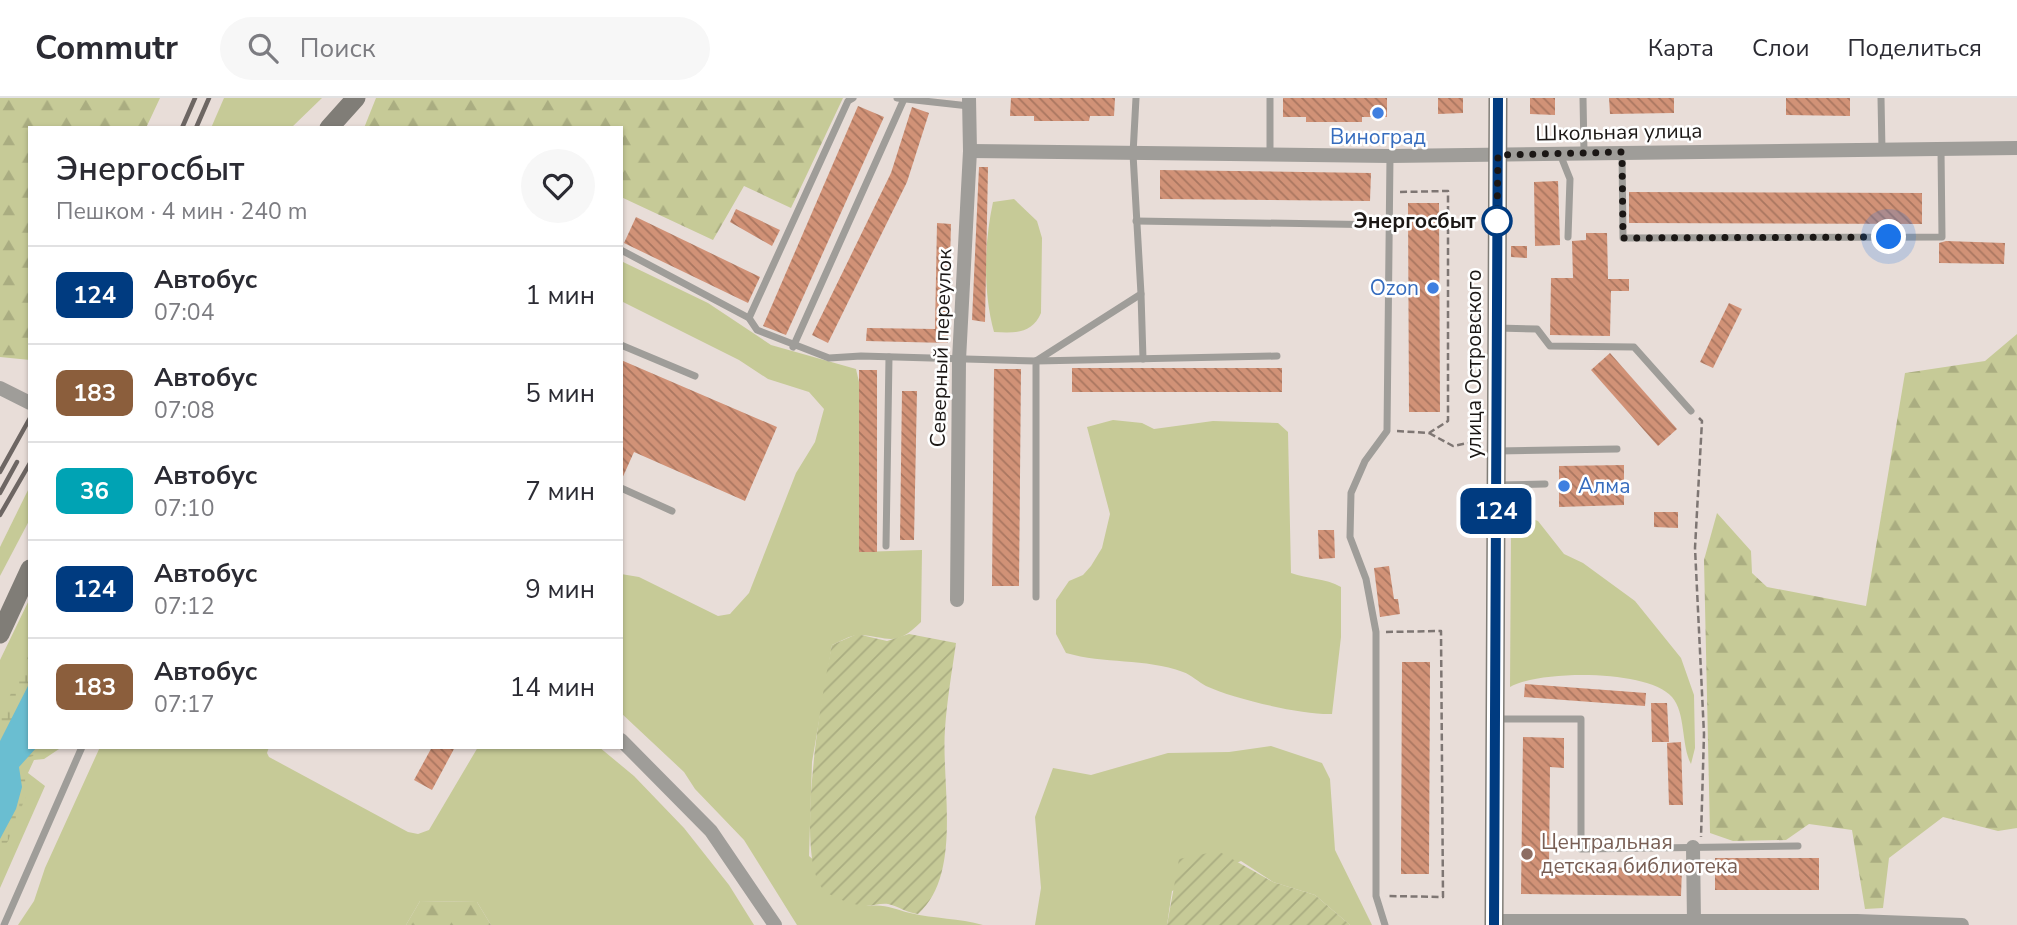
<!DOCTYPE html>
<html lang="ru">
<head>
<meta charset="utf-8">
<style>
  body { margin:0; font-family:"Nunito Sans",sans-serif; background:#f7f7f7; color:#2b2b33; height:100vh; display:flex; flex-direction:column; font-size:26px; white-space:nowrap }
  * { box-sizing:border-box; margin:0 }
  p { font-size:23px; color:#7c7c81 }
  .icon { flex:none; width:38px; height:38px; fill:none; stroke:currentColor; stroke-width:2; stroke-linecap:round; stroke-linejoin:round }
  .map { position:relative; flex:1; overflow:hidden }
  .panel { position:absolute; left:28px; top:28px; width:595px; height:623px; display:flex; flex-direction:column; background:#fff; border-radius:0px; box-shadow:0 2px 5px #0004 }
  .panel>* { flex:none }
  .badge { padding:0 14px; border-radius:10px; font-size:24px; line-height:46px }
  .you { position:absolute; width:35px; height:35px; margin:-18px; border:5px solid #fff; border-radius:50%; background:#1a73e8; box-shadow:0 0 0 10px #1a73e833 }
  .map>.badge { position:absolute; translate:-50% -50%; box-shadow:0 0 0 4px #fff }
  .round { display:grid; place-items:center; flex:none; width:74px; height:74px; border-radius:37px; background:#f7f7f7 }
  .overview { display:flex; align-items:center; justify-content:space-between; height:119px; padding:0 28px }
  h1 { font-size:33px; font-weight:600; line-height:52px }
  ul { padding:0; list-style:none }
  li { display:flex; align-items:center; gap:21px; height:98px; padding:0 28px; border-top:2px solid #e1e1e2 }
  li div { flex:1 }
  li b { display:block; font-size:26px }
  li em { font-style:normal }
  li .badge { min-width:77px; font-weight:700; text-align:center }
  header { display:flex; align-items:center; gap:42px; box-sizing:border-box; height:98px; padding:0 35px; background:#fff; border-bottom:2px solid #e1e1e2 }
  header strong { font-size:33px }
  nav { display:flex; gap:38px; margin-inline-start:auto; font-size:24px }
  .search { width:490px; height:63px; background:#f7f7f7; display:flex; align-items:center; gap:18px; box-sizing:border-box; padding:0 24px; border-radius:38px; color:#7c7c81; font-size:26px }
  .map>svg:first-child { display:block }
  .grass { fill:#c6ca97 }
  .forest { fill:url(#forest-firs) }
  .wetland { fill:url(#wetland-marsh) }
  .garden { fill:url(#garden-furrows) }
  .water { fill:#6abed1 }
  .building { fill:url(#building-back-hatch) }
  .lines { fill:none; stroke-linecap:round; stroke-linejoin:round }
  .path { stroke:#7e7673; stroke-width:2.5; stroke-dasharray:7 3.5; stroke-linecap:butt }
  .service { stroke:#9f9d99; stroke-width:7 }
  .minor { stroke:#9f9d99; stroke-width:14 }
  .secondary { stroke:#807d77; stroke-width:19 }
  .rail { stroke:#6d6663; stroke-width:4.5 }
  .line-casing { stroke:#fff; stroke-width:16 }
  .line { stroke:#003b80; stroke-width:10 }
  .walk { stroke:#1b1715; stroke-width:7; stroke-dasharray:0 12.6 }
  .shop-dot { fill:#3f7fe0; stroke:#fff; stroke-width:2.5 }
  .stop-dot { fill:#fff; stroke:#003b80; stroke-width:3.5 }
  .education-dot { fill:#8d6e63; stroke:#fff; stroke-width:2.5 }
  .labels { text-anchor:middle; stroke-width:5; stroke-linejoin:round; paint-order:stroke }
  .street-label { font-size:21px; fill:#1b1715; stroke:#fff }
  .shop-label { font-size:21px; fill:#366cbe; stroke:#fff }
  .stop-label { font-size:21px; font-weight:bold; fill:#1b1715; stroke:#fff; text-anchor:end }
  .education-label { font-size:21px; fill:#785e54; stroke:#fff; text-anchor:start }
</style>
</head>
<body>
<header>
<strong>Commutr</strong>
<div class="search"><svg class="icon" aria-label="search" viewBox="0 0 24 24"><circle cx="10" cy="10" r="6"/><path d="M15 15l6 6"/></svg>Поиск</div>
<nav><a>Карта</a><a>Слои</a><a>Поделиться</a></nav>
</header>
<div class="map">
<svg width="2017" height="827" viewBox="0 0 2017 827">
  <defs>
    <pattern id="forest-firs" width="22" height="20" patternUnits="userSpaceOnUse" patternTransform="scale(1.75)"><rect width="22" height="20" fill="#c6ca97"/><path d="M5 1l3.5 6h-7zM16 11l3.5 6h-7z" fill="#aaad81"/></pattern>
    <pattern id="wetland-marsh" width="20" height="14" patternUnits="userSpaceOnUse" patternTransform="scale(1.75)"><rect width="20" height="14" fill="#c6ca97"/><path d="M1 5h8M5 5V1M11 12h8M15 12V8" fill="none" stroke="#aaad81"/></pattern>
    <pattern id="garden-furrows" width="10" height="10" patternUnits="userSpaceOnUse" patternTransform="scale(1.75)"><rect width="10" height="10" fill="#c6ca97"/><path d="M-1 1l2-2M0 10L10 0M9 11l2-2" fill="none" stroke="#aaad81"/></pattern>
    <pattern id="building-back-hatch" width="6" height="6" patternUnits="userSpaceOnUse" patternTransform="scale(1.75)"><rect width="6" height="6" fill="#d19277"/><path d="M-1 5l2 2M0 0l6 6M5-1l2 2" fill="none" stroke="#a97660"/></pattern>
  </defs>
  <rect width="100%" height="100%" fill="#e8ddd8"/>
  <g class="grass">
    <path d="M224 0H322L291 30H211Z"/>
    <path d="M1014 101 1037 123 1042 140 1041 215C1032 236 1015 235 994 234 983 193 984 146 993 104Z"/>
    <path d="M621 163 708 205 771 247 856 271 859 284 860 454 922 452 921 524C894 551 889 538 858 537 851 537 839 544 832 547L812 664 809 758 867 808C888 806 892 811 910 815 935 821 959 820 983 827H797L744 742 695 691 684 674 621 615V476L639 479 718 518 730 516 749 495 796 375 815 344 824 311 809 294 768 281 739 262 621 203Z"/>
    <path d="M1113 322 1142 325 1154 331 1213 323 1278 325 1288 334 1291 475C1308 481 1325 480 1341 489V539L1332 616C1302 617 1234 601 1206 588 1198 584 1192 577 1183 574 1145 560 1104 566 1066 555L1056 536V502L1069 483 1083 477 1091 468 1102 450 1110 416 1087 329Z"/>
    <path d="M30 388V421L0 478V449Z"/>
    <path d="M1523 417 1538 423 1564 456 1583 465 1635 503 1681 560 1694 597 1695 650 1691 666C1681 647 1686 615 1672 599 1648 571 1539 572 1510 589L1511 435 1515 422Z"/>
    <path d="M30 500V649H62L44 661 34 662 28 675 45 688 0 790V562Z"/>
    <path d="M1271 648 1322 665 1330 681 1335 752 1372 827H1350L1315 797 1273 784 1241 763 1172 793 1167 827H1035L1041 790 1035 719 1053 670 1091 677 1168 655 1229 654Z"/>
    <path d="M100 649H269L267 655 269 659 408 734 418 736 429 732 478 649H599L634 678 684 730 729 787 754 827H491L477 804 420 803 406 827H18L34 803 45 770Z"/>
  </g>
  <g class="forest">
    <path d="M0 0H160L146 30H30V262L0 259Z"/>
    <path d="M376 0H843L791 110 744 88 713 142 621 99V30H364Z"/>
    <path d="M2017 236V730L1998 733 1943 719 1889 760 1883 810 1865 811 1852 732 1809 726 1786 742 1733 743 1710 735 1704 462 1717 415 1751 453 1752 475 1767 489 1866 508 1905 275 1985 263Z"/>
    <path d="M420 803 477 804 491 827H406Z"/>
  </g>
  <path class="wetland" d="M30 554V649H44L36 657 24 661 26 698 8 743 0 755V619Z"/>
  <g class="garden">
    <path d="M857 536 887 543 909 536 956 545C952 573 947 602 945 631 941 686 963 776 918 816 907 815 898 808 888 806 881 805 873 808 866 808 854 807 836 801 826 794 791 767 823 590 832 547Z"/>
    <path d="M1218 753 1273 784 1315 797 1350 827H1167L1179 761Z"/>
  </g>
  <path class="water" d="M30 584V649H37L19 669 22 689 16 711 0 741V643Z"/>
  <g class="building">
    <path d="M1011 0H1115L1114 18H1090L1089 23H1034V18H1010Z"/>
    <path d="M1283 0H1387V19H1362V24H1306V19H1283Z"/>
    <path d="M1438 0H1463V15L1438 16Z"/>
    <path d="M1530 0H1555V17L1530 16Z"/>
    <path d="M1609 0H1674V15L1610 16Z"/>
    <path d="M1786 0H1850V18L1786 17Z"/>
    <path d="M858 8 884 19 786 237 763 228Z"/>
    <path d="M912 9 929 15 907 84 828 245 812 237 891 75Z"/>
    <path d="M979 69H988L985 224 972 222Z"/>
    <path d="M1160 72 1371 75 1370 103 1160 101Z"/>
    <path d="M1558 83 1560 147 1535 148 1534 84Z"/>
    <path d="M1629 94 1922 95V126L1629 125Z"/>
    <path d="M1408 105H1439L1440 314H1409Z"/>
    <path d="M736 111 780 132 772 148 730 124Z"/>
    <path d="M636 119 760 179 748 205 624 145Z"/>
    <path d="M937 125 951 126 948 245 866 243 867 230 935 231Z"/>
    <path d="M1586 135H1607L1608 181H1629V193H1611L1610 238 1550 237 1551 180H1573L1572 143 1586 142Z"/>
    <path d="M1946 143 2005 145 2004 166 1939 165V145Z"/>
    <path d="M1511 148H1527V160L1511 159Z"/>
    <path d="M1729 205 1742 211 1713 270 1700 264Z"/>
    <path d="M1610 255 1677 331 1658 348 1591 272Z"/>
    <path d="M621 262 777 329 745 403 634 354 621 383Z"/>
    <rect x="1072" y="270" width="210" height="24"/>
    <path d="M994 271H1021L1019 488H992Z"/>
    <rect x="859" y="272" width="18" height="182"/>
    <path d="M902 293H917L914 442H900Z"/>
    <path d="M1624 367V407L1559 409V368Z"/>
    <path d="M1654 414H1678V430L1654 429Z"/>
    <path d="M1318 432H1334L1335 460 1319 461Z"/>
    <path d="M1389 468 1394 501H1398L1400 516 1380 519 1374 470Z"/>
    <path d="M1402 564H1430L1429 776H1401Z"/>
    <path d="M1525 586 1646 595 1645 608 1524 599Z"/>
    <path d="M1651 605H1667L1669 644H1652Z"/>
    <path d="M1523 639 1564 640V670L1550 669 1549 769 1682 770 1681 798 1521 796Z"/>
    <path d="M1681 644 1683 707H1669L1667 645Z"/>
    <path d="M432 649H455L432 692 414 682Z"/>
    <rect x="1715" y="760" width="104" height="32"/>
  </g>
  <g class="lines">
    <g class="path">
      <path d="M1699 320 1702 323 1695 450 1704 636 1701 739"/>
      <path d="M1397 333 1429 335 1448 323V93L1400 94"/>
      <path d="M1429 335 1453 348 1478 343"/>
      <path d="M1386 534 1441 533 1443 799 1386 798"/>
    </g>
    <g class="service">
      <path d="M897 0 969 8"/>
      <path d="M1583 0 1584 54"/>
      <path d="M1881 0 1882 52"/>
      <path d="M1622 54 1623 140 1942 139 1941 52"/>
      <path d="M1560 56 1570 81 1568 139"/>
      <path d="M1270 57V0"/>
      <path d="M1136 123 1389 127"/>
      <path d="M621 152 749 220 757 232 829 260 861 258 1036 263V499"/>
      <path d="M1141 196 1143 261"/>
      <path d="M749 220 848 3 853 0"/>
      <path d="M1497 230 1537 231 1550 248 1634 249 1691 313"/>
      <path d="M621 247 695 278"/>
      <path d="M793 249 904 1"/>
      <path d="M1036 263 1141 196 1133 56 1136 0"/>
      <path d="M1036 263 1277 258"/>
      <path d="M1497 353 1617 351"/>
      <path d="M1497 387 1545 386"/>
      <path d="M621 390 672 413"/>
      <path d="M886 448 889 259"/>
      <path d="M1496 621H1581V751L1798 748"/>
      <path d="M4 827 82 649"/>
      <path d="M1385 827 1376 798V534L1366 481 1350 439 1351 395 1365 363 1387 333 1390 58"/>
    </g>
    <g class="minor">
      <path d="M970 53 1390 58 2017 50"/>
      <path d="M0 290 30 305"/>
      <path d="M957 502 959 262 970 53 969 0"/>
      <path d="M621 642 711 733 775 827"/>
      <path d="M1693 749 1694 824"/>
      <path d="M1494 823H1857L1962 827"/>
    </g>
    <g class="secondary">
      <path d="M329 30 356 0"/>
      <path d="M0 536 30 471"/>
      <path d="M1494 827 1498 0"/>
    </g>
    <g class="rail">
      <path d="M182 30 195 0"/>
      <path d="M196 30 209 0"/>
      <path d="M0 374 30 320"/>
      <path d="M0 395 17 364"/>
      <path d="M0 417 30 365"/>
    </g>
  </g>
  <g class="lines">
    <defs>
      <path id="line" d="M1494 827 1498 0"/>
    </defs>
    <use href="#line" class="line-casing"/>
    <use href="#line" class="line"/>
    <path class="walk" d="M1497 123 1498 57 1622 54 1623 140 1889 139"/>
  </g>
  <g class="shop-dot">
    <circle cx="1378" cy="15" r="7"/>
    <circle cx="1433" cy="190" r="7"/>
    <circle cx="1564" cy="388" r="7"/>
  </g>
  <circle class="stop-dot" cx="1497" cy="123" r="14"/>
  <circle class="education-dot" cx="1527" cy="756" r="7"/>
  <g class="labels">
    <g class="street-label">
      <text transform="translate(1619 34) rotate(-1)" y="7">Школьная улица</text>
      <text transform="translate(941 250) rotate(-88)" y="7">Северный переулок</text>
      <text transform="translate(1474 266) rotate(-90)" y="7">улица Островского</text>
    </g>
    <g class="shop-label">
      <text x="1378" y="46">Виноград</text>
      <text x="1419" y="197" text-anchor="end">Ozon</text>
      <text x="1578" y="395" text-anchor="start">Алма</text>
    </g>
    <g class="stop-label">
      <text x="1476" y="130">Энергосбыт</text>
    </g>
    <g class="education-label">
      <text x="1541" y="751">Центральная<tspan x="1541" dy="24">детская библиотека</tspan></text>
    </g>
  </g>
</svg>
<div class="you" style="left:1889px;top:139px"></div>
<b class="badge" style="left:1496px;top:413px;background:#003b80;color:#fff">124</b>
<section class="panel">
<div class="overview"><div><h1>Энергосбыт</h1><p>Пешком · 4 мин · 240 m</p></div><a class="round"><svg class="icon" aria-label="heart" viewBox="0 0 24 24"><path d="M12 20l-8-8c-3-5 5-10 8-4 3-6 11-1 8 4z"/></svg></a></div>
<ul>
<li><span class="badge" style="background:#003b80;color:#fff">124</span><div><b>Автобус</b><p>07:04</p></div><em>1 мин</em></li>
<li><span class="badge" style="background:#8b5e3c;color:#fff">183</span><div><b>Автобус</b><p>07:08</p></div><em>5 мин</em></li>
<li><span class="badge" style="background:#00a3b4;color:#fff">36</span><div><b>Автобус</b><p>07:10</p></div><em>7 мин</em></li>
<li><span class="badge" style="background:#003b80;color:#fff">124</span><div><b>Автобус</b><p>07:12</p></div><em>9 мин</em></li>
<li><span class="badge" style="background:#8b5e3c;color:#fff">183</span><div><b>Автобус</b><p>07:17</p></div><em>14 мин</em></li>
</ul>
</section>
</div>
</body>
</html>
